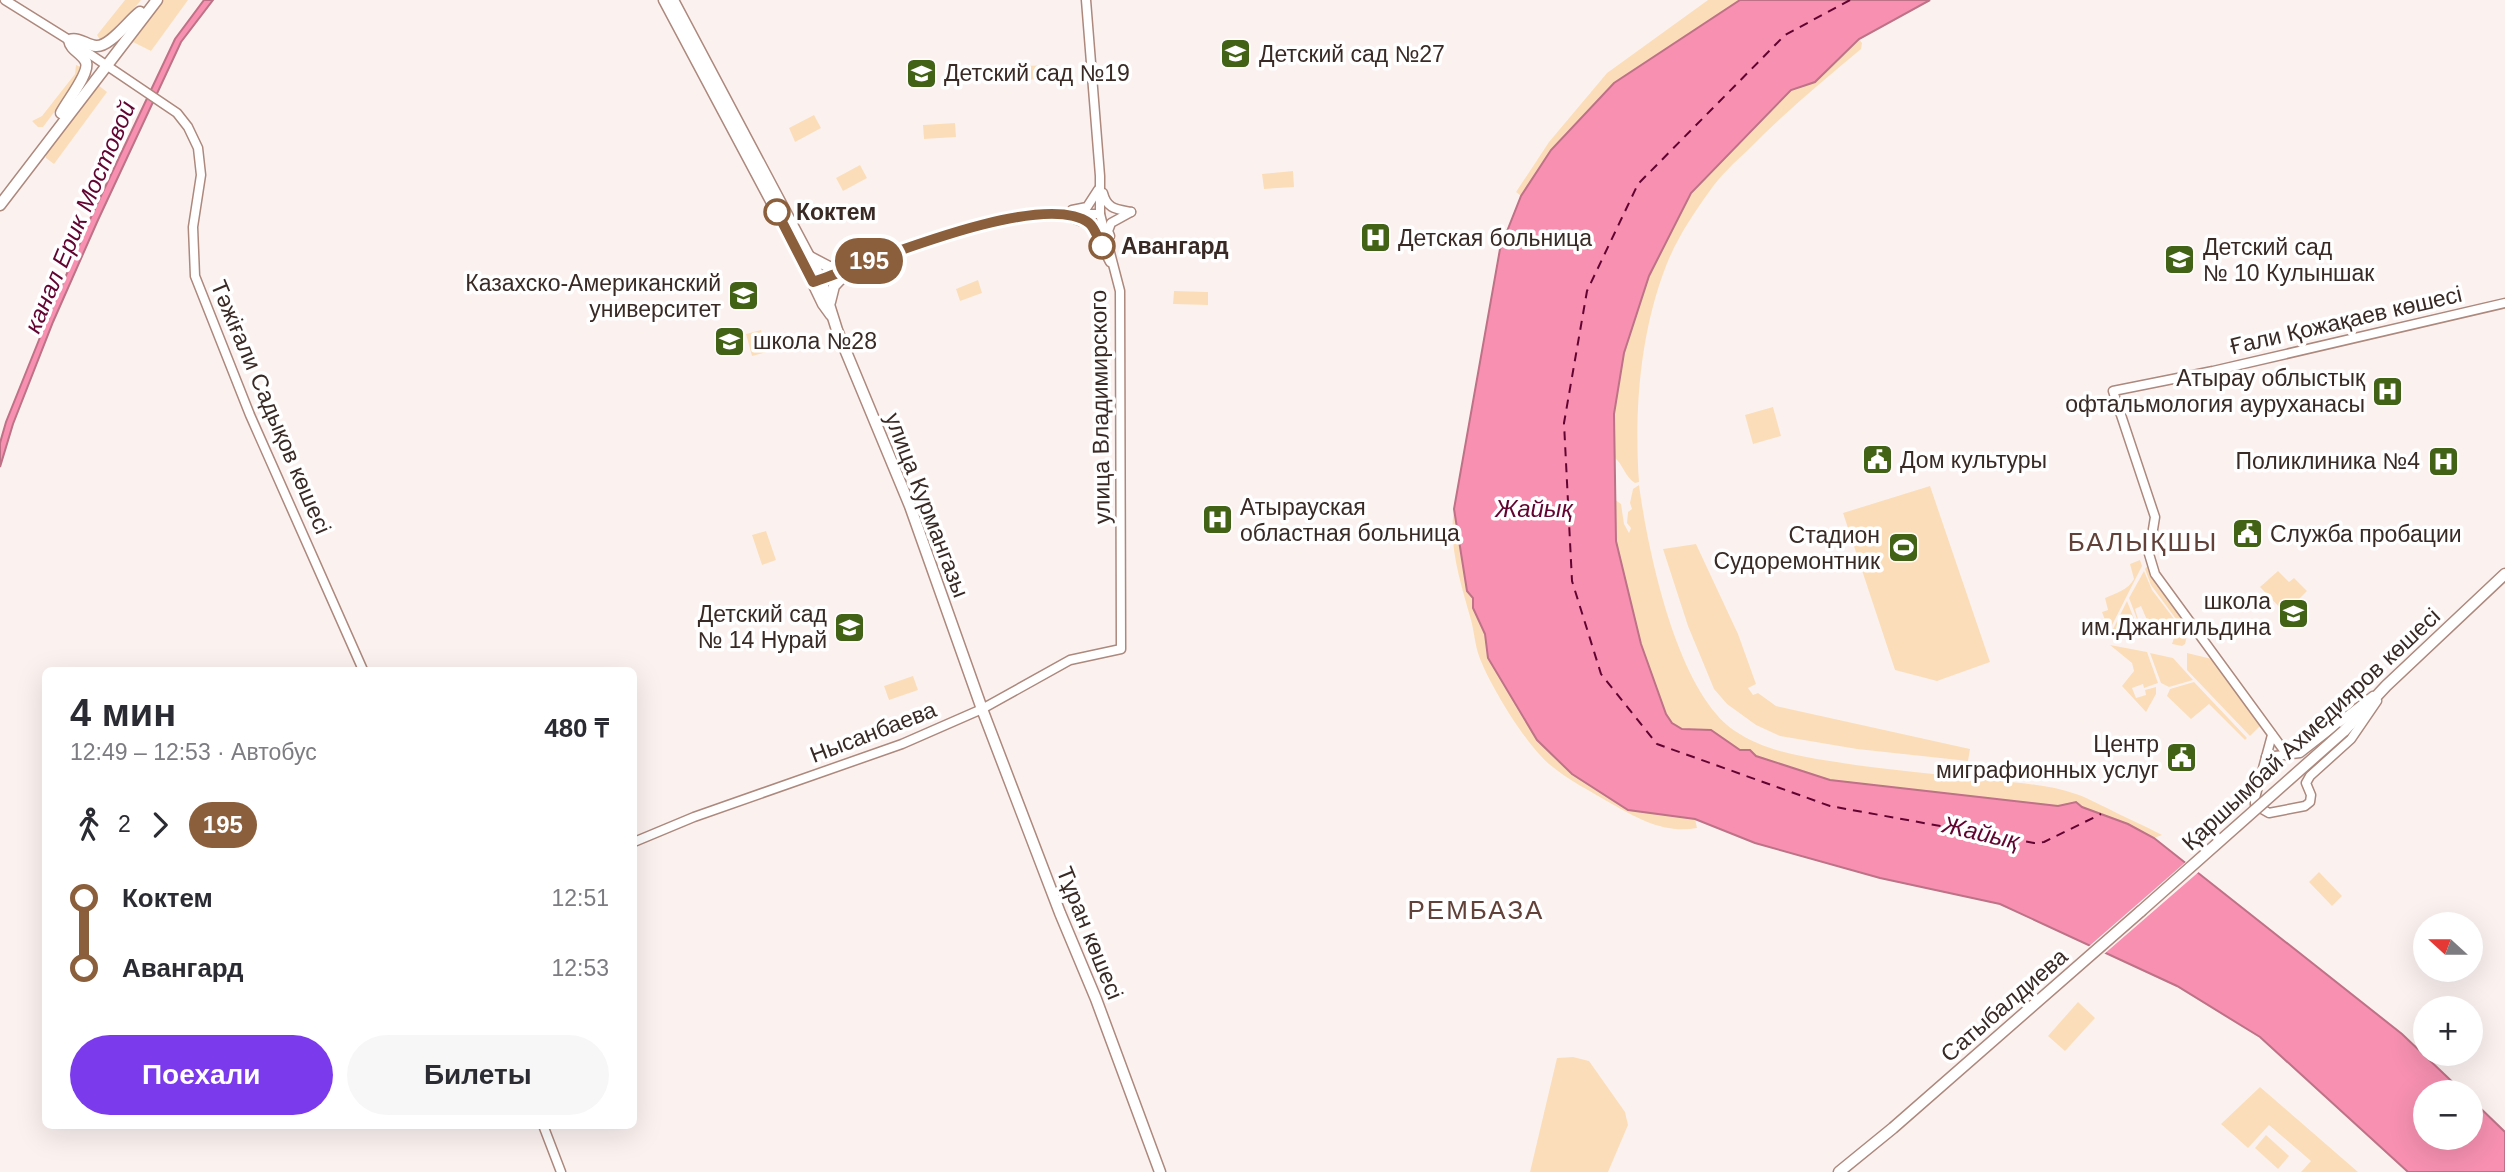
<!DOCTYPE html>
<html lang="ru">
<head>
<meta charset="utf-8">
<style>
  body { margin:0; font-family:Helvetica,sans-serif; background:#f7f7f7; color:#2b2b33; height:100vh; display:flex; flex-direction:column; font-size:26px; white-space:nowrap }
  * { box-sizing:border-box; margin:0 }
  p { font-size:23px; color:#7c7c81 }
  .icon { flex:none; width:38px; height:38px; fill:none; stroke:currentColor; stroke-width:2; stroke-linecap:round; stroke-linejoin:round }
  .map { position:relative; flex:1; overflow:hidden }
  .side { position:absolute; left:42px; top:667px; width:595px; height:462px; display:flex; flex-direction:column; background:#fff; border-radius:10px; box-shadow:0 7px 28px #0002 }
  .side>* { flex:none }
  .badge { padding:0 14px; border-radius:23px; font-size:24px; line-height:46px }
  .needle { width:46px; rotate:291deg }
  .tools { position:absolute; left:2413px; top:912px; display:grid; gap:14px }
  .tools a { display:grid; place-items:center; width:70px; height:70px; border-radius:50%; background:#fff; box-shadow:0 7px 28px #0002; font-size:35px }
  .map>.badge { position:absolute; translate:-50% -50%; box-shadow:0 0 0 4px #fff }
  .legs { display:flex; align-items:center; gap:10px; height:77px; padding:0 28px; font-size:23px }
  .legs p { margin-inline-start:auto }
  .summary { display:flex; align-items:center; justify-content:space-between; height:119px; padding:0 28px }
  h1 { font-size:38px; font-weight:700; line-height:52px }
  .button { display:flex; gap:14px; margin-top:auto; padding:14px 28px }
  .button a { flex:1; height:80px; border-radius:42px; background:#7c3aed; color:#fff; font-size:28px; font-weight:700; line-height:80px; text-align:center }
  .button a+a { background:#f7f7f7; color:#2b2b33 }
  ul { padding:0 28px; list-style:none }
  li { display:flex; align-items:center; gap:24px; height:70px; font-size:26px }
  li i { display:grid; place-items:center; width:10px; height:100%; margin:0 9px; background:currentColor }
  li i::after { content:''; width:18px; height:18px; margin:-9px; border:5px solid; border-radius:50%; background:#fff }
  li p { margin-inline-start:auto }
  li:first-child i { background:linear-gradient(#0000 50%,currentColor 0) }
  li:last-child i { background:linear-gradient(currentColor 50%,#0000 0) }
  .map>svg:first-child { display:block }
  .green { fill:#fbdeb9 }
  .water { fill:#f790b1; stroke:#be7187; stroke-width:2 }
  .pier { fill:#fbf2f0 }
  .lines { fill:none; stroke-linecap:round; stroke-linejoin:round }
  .ferry { stroke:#620431; stroke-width:2; stroke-dasharray:9 7; stroke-linecap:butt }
  .tertiary-casing { stroke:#ad887d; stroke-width:11 }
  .primary-casing { stroke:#ad887d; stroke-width:13 }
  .tertiary { stroke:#fff; stroke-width:8 }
  .primary { stroke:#fff; stroke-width:10 }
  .primary-bridge-casing { stroke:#ad887d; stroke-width:13; stroke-linecap:butt }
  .primary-bridge { stroke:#fff; stroke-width:10 }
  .line-1-casing { stroke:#fff; stroke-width:16 }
  .line-1 { stroke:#8b5e3c; stroke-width:10 }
  .stop-1-dot { fill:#fff; stroke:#8b5e3c; stroke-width:3.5 }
  .labels { text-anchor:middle; stroke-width:7; stroke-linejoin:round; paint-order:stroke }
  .poi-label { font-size:23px; fill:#392a25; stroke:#fff; text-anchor:start }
  .stop-label { font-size:23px; font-weight:bold; fill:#392a25; stroke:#fff; text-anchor:start }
  .street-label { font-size:23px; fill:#392a25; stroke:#fff }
  .water-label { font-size:24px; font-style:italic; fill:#620431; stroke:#fff }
  .quarter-label { font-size:26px; letter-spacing:2px; fill:#624138; stroke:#fff }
</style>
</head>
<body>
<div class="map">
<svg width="2505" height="1172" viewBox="0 0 2505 1172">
  <rect width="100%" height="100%" fill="#fbf2f0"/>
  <g class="green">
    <path d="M125 0H141L109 39 102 43 97 35Z"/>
    <path d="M164 0H188L151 51 133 42Z"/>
    <path d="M1708 0H1740L1614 83 1551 150 1521 196 1516 192 1549 142 1607 73Z"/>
    <path d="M1859 39 1862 43 1861 49C1823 81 1784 113 1749 149 1735 162 1720 176 1709 192 1693 214 1676 240 1666 266 1640 333 1634 411 1639 482L1635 483C1624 476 1624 465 1613 456L1614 414 1624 354 1649 276 1691 193 1791 90 1815 82Z"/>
    <path d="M76 65 83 68V74L43 127H38L32 121 42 116 75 74Z"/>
    <path d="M1052 65V78L1025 80 1024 66Z"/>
    <path d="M98 85 107 92 54 164 46 158V151Z"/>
    <path d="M814 115 821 128 795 142 789 128Z"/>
    <path d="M955 123 956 137 924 139 923 125Z"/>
    <path d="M860 165 867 178 843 191 836 178Z"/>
    <path d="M1293 171 1294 187 1264 189 1262 174Z"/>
    <path d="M978 280 982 293 960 301 956 289Z"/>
    <path d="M1174 291 1208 292V305L1173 304Z"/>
    <path d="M761 330 767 352 752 356 746 334Z"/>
    <path d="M1773 407 1781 436 1753 444 1745 415Z"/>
    <path d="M1639 485C1648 551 1677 692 1735 731 1763 750 1797 756 1830 761 1884 770 1938 774 1993 780 2019 783 2051 785 2076 794 2086 797 2096 803 2105 807 2124 817 2143 825 2162 835L2154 838 2128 824 2069 803 2059 806 1830 780 1755 756 1750 750H1740L1711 730 1682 729 1672 723 1666 714 1641 644 1616 541 1614 499 1621 504 1624 524 1629 533 1631 528 1627 523 1628 512 1632 509 1630 503 1633 489Z"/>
    <path d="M1930 486 1990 662 1937 681 1895 670 1843 513Z"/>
    <path d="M1454 509 1467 591 1473 598V608L1485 634 1489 658 1628 810 1695 819 1697 828C1666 834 1638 819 1612 804 1590 791 1568 780 1549 764 1526 745 1489 684 1479 656 1475 645 1474 631 1471 620 1461 584 1448 546 1454 509Z"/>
    <path d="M766 531 776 560 762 565 752 535Z"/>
    <path d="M1696 544 1738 634 1756 684 1748 688 1753 695 1758 693 1776 706 1970 749 1968 761 1857 749 1780 736 1756 725 1727 704 1714 689 1688 626 1663 549Z"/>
    <path d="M2140 560 2142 566 2109 631 2102 612 2108 610 2105 598C2116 593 2128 590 2134 579L2130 564Z"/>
    <path d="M2148 565 2156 585 2191 630 2187 634 2151 585 2145 569Z"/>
    <path d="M2144 571 2152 590 2187 636 2185 644 2182 646 2172 644 2174 638 2165 625 2142 633 2139 624 2147 620 2141 606 2135 609 2138 619H2137L2129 598Z"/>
    <path d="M2278 571 2289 582 2294 578 2307 591 2285 613 2260 587Z"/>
    <path d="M2127 601 2142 639 2111 633Z"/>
    <path d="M2110 645 2147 652 2158 683 2144 688 2143 684 2132 688 2136 698 2146 695 2145 690 2156 687V694L2146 712 2122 686 2134 671 2132 663Z"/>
    <path d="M2150 653 2173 658 2193 680 2169 687 2161 683Z"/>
    <path d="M2187 653 2212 659 2261 725 2250 736 2187 670Z"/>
    <path d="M913 676 918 690 889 700 884 686Z"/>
    <path d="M2194 682 2247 738 2245 740 2209 704 2191 719 2167 696 2170 689Z"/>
    <path d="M2319 872 2342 896 2332 906 2309 882Z"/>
    <path d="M2078 1002 2095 1018 2065 1051 2048 1036Z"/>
    <path d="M1573 1057 1589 1061 1625 1112 1628 1125 1608 1172H1530L1557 1058Z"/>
    <path d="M2260 1087 2358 1172H2301L2311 1161 2269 1125 2248 1148 2221 1124Z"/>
    <path d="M2266 1135 2289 1156 2278 1169 2255 1148Z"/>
  </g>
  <g class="water">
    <path d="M204 0H213L181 42 98 220 53 322 13 424 0 467V443L6 422 47 320 91 217 175 39Z"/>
    <path d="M1740 0H1930L1859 39 1815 82 1791 90 1691 193 1649 276 1624 353 1614 414 1616 541 1641 644 1666 714 1672 723 1682 729 1711 730 1740 750H1750L1756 756 1830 780 2058 806 2076 802 2082 807 2128 824 2154 838 2402 1034 2463 1092H2426V1138H2471V1099L2505 1132V1172H2408L2260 1037 2177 986 2000 904 1880 878 1755 843 1695 819 1628 810 1572 774 1537 740 1488 658 1485 634 1473 608V598L1467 591 1454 509 1500 249 1521 196 1551 150 1614 83Z"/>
  </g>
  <path class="pier" d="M2188 860 2201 870 2103 955 2087 948Z"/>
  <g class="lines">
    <path class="ferry" d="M1850 0 1785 35 1638 184 1587 291 1564 423 1572 581 1601 674 1657 744 1830 806 2034 843 2044 842 2101 814"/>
    <defs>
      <g id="tertiary">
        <path d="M5 0 69 40 177 113 188 127 198 148 201 175 193 227 195 276 250 415 363 670"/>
        <path d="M1103 193C1107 209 1116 209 1131 212"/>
        <path d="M1072 210 1087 207 1098 190"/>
        <path d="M1070 217 1091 225 1110 262"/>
        <path d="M1110 236 1108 231 1111 223 1131 212"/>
        <path d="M816 281C882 258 949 225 1020 217 1046 213 1073 214 1100 214"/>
        <path d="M2272 735 2255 798V805L2269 813 2305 806 2310 802 2311 795 2306 783 2310 776 2351 739 2377 701"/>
        <path d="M2288 756 2155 574 2149 554 2155 517 2113 391 2213 371 2505 303"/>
        <path d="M2266 757 2300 753 2373 696"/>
        <path d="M634 842 694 817 902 744 982 709 1070 660 1121 649 1120 291 1100 214V176L1086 0"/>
        <path d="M543 1125 561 1172"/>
      </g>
      <g id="primary">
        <path d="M664 0 796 248 823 304 831 315"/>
        <path d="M673 0 821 279 837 330 910 506 982 709 1060 913 1096 999 1160 1172"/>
        <path d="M61 113C67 101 90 73 86 62 81 52 71 51 69 40 80 37 86 45 96 46 110 47 128 21 140 12"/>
        <path d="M0 205 157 0"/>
        <path d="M810 257 829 267H852"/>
        <path d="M830 302 834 286 852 267"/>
        <path d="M2344 731 2386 686 2505 574"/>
        <path d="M1839 1172 1893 1128 2141 911"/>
      </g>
    </defs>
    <use href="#tertiary" class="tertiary-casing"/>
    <use href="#primary" class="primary-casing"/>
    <use href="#tertiary" class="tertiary"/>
    <use href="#primary" class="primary"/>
    <defs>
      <path id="primary-bridge" d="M2141 911 2344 731"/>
    </defs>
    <use href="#primary-bridge" class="primary-bridge-casing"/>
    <use href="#primary-bridge" class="primary-bridge"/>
  </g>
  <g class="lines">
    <defs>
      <path id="line-1" d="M777 212 813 282C867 264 1042 188 1089 223 1095 228 1098 239 1102 246"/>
    </defs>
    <use href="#line-1" class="line-1-casing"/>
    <use href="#line-1" class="line-1"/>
  </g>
  <defs>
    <symbol id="school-square" viewBox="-11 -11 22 22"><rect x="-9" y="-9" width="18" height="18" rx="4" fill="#426216" stroke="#fff"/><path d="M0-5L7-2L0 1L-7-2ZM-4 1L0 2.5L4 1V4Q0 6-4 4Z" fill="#fff"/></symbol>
    <symbol id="hospital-square" viewBox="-11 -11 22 22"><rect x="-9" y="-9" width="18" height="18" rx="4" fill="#426216" stroke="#fff"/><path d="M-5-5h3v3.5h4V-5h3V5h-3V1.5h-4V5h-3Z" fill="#fff"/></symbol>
    <symbol id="university-square" viewBox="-11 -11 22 22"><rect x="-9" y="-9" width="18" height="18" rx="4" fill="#426216" stroke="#fff"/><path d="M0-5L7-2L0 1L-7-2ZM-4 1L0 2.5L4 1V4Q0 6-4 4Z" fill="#fff"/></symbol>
    <symbol id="civic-square" viewBox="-11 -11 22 22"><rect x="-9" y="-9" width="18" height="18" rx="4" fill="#426216" stroke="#fff"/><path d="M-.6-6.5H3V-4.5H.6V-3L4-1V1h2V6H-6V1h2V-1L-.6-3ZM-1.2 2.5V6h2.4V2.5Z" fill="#fff"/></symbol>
    <symbol id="stadium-square" viewBox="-11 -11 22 22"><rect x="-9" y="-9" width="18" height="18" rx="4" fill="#426216" stroke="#fff"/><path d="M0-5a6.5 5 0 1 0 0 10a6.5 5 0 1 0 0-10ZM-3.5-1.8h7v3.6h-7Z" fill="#fff"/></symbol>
  </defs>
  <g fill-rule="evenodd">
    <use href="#school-square" x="1218" y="36" width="35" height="35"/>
    <use href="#school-square" x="904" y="56" width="35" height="35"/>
    <use href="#hospital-square" x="1358" y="220" width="35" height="35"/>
    <use href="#school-square" x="2162" y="242" width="35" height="35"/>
    <use href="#university-square" x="726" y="278" width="35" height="35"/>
    <use href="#school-square" x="712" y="324" width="35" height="35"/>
    <use href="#hospital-square" x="2370" y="374" width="35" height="35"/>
    <use href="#civic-square" x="1860" y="442" width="35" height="35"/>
    <use href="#hospital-square" x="2426" y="444" width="35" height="35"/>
    <use href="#hospital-square" x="1200" y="502" width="35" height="35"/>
    <use href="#civic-square" x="2230" y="516" width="35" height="35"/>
    <use href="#stadium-square" x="1886" y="530" width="35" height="35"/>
    <use href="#school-square" x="2276" y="596" width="35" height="35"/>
    <use href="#school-square" x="832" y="610" width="35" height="35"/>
    <use href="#civic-square" x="2164" y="740" width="35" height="35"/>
  </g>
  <g class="stop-1-dot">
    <circle cx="777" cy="212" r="12"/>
    <circle cx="1102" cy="246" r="12"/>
  </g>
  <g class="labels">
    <g class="poi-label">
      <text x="1259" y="62">Детский сад №27</text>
      <text x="944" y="81">Детский сад №19</text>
      <text x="1398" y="246">Детская больница</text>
      <text x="2203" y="255">Детский сад<tspan x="2203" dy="26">№ 10 Кулыншак</tspan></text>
      <text x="721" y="291" text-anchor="end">Казахско-Американский<tspan x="721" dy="26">университет</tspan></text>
      <text x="753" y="349">школа №28</text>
      <text x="2365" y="386" text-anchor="end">Атырау облыстық<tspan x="2365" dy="26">офтальмология ауруханасы</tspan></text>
      <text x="1900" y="468">Дом культуры</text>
      <text x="2420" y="469" text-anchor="end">Поликлиника №4</text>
      <text x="1240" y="515">Атырауская<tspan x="1240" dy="26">областная больница</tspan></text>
      <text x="2270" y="542">Служба пробации</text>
      <text x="1880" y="543" text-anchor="end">Стадион<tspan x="1880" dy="26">Судоремонтник</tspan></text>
      <text x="2271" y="609" text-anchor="end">школа<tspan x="2271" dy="26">им.Джангильдина</tspan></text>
      <text x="827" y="622" text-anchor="end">Детский сад<tspan x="827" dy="26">№ 14 Нурай</tspan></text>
      <text x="2159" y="752" text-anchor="end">Центр<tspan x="2159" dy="26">миграфионных услуг</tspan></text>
    </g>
    <g class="stop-label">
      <text x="796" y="220">Коктем</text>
      <text x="1121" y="254">Авангард</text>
    </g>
    <g class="street-label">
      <text transform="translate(2346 320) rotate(-13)" y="8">Ғали Қожақаев көшесі</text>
      <text transform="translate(271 407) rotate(67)" y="8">Тәжіғали Садықов көшесі</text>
      <text transform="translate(1100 407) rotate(-91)" y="8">улица Владимирского</text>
      <text transform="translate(927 505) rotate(69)" y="8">улица Курмангазы</text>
      <text transform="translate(2311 729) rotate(-43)" y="8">Қаршымбай Ахмедияров көшесі</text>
      <text transform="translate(873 732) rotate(-21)" y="8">Нысанбаева</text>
      <text transform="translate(1090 933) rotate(68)" y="8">Тұран көшесі</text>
      <text transform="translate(2004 1005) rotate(-41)" y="8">Сатыбалдиева</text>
    </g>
    <g class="water-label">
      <text transform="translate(80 217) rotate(-67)" y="8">канал Ерик Мостовой</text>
      <text x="1534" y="517">Жайық</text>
      <text transform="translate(1981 833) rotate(13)" y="8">Жайық</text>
    </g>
    <g class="quarter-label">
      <text x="2143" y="551">БАЛЫҚШЫ</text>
      <text x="1476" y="919">РЕМБАЗА</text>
    </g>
  </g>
</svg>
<div class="tools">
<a><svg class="needle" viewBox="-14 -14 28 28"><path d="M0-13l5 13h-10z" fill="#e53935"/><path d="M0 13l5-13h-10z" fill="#7c7c81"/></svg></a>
<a>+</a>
<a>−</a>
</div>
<b class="badge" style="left:869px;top:261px;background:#8b5e3c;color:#fff">195</b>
<section class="side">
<div class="summary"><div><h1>4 мин</h1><p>12:49 – 12:53 · Автобус</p></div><b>480 ₸</b></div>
<div class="legs"><svg class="icon" aria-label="walk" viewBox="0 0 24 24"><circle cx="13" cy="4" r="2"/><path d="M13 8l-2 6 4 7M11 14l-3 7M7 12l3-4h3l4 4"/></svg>2<svg class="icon" aria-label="forward" viewBox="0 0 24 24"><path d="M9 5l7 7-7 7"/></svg><b class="badge" style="background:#8b5e3c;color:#fff">195</b></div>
<ul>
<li><i style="color:#8b5e3c"></i><b>Коктем</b><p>12:51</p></li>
<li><i style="color:#8b5e3c"></i><b>Авангард</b><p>12:53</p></li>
</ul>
<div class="button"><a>Поехали</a><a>Билеты</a></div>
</section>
</div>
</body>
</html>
